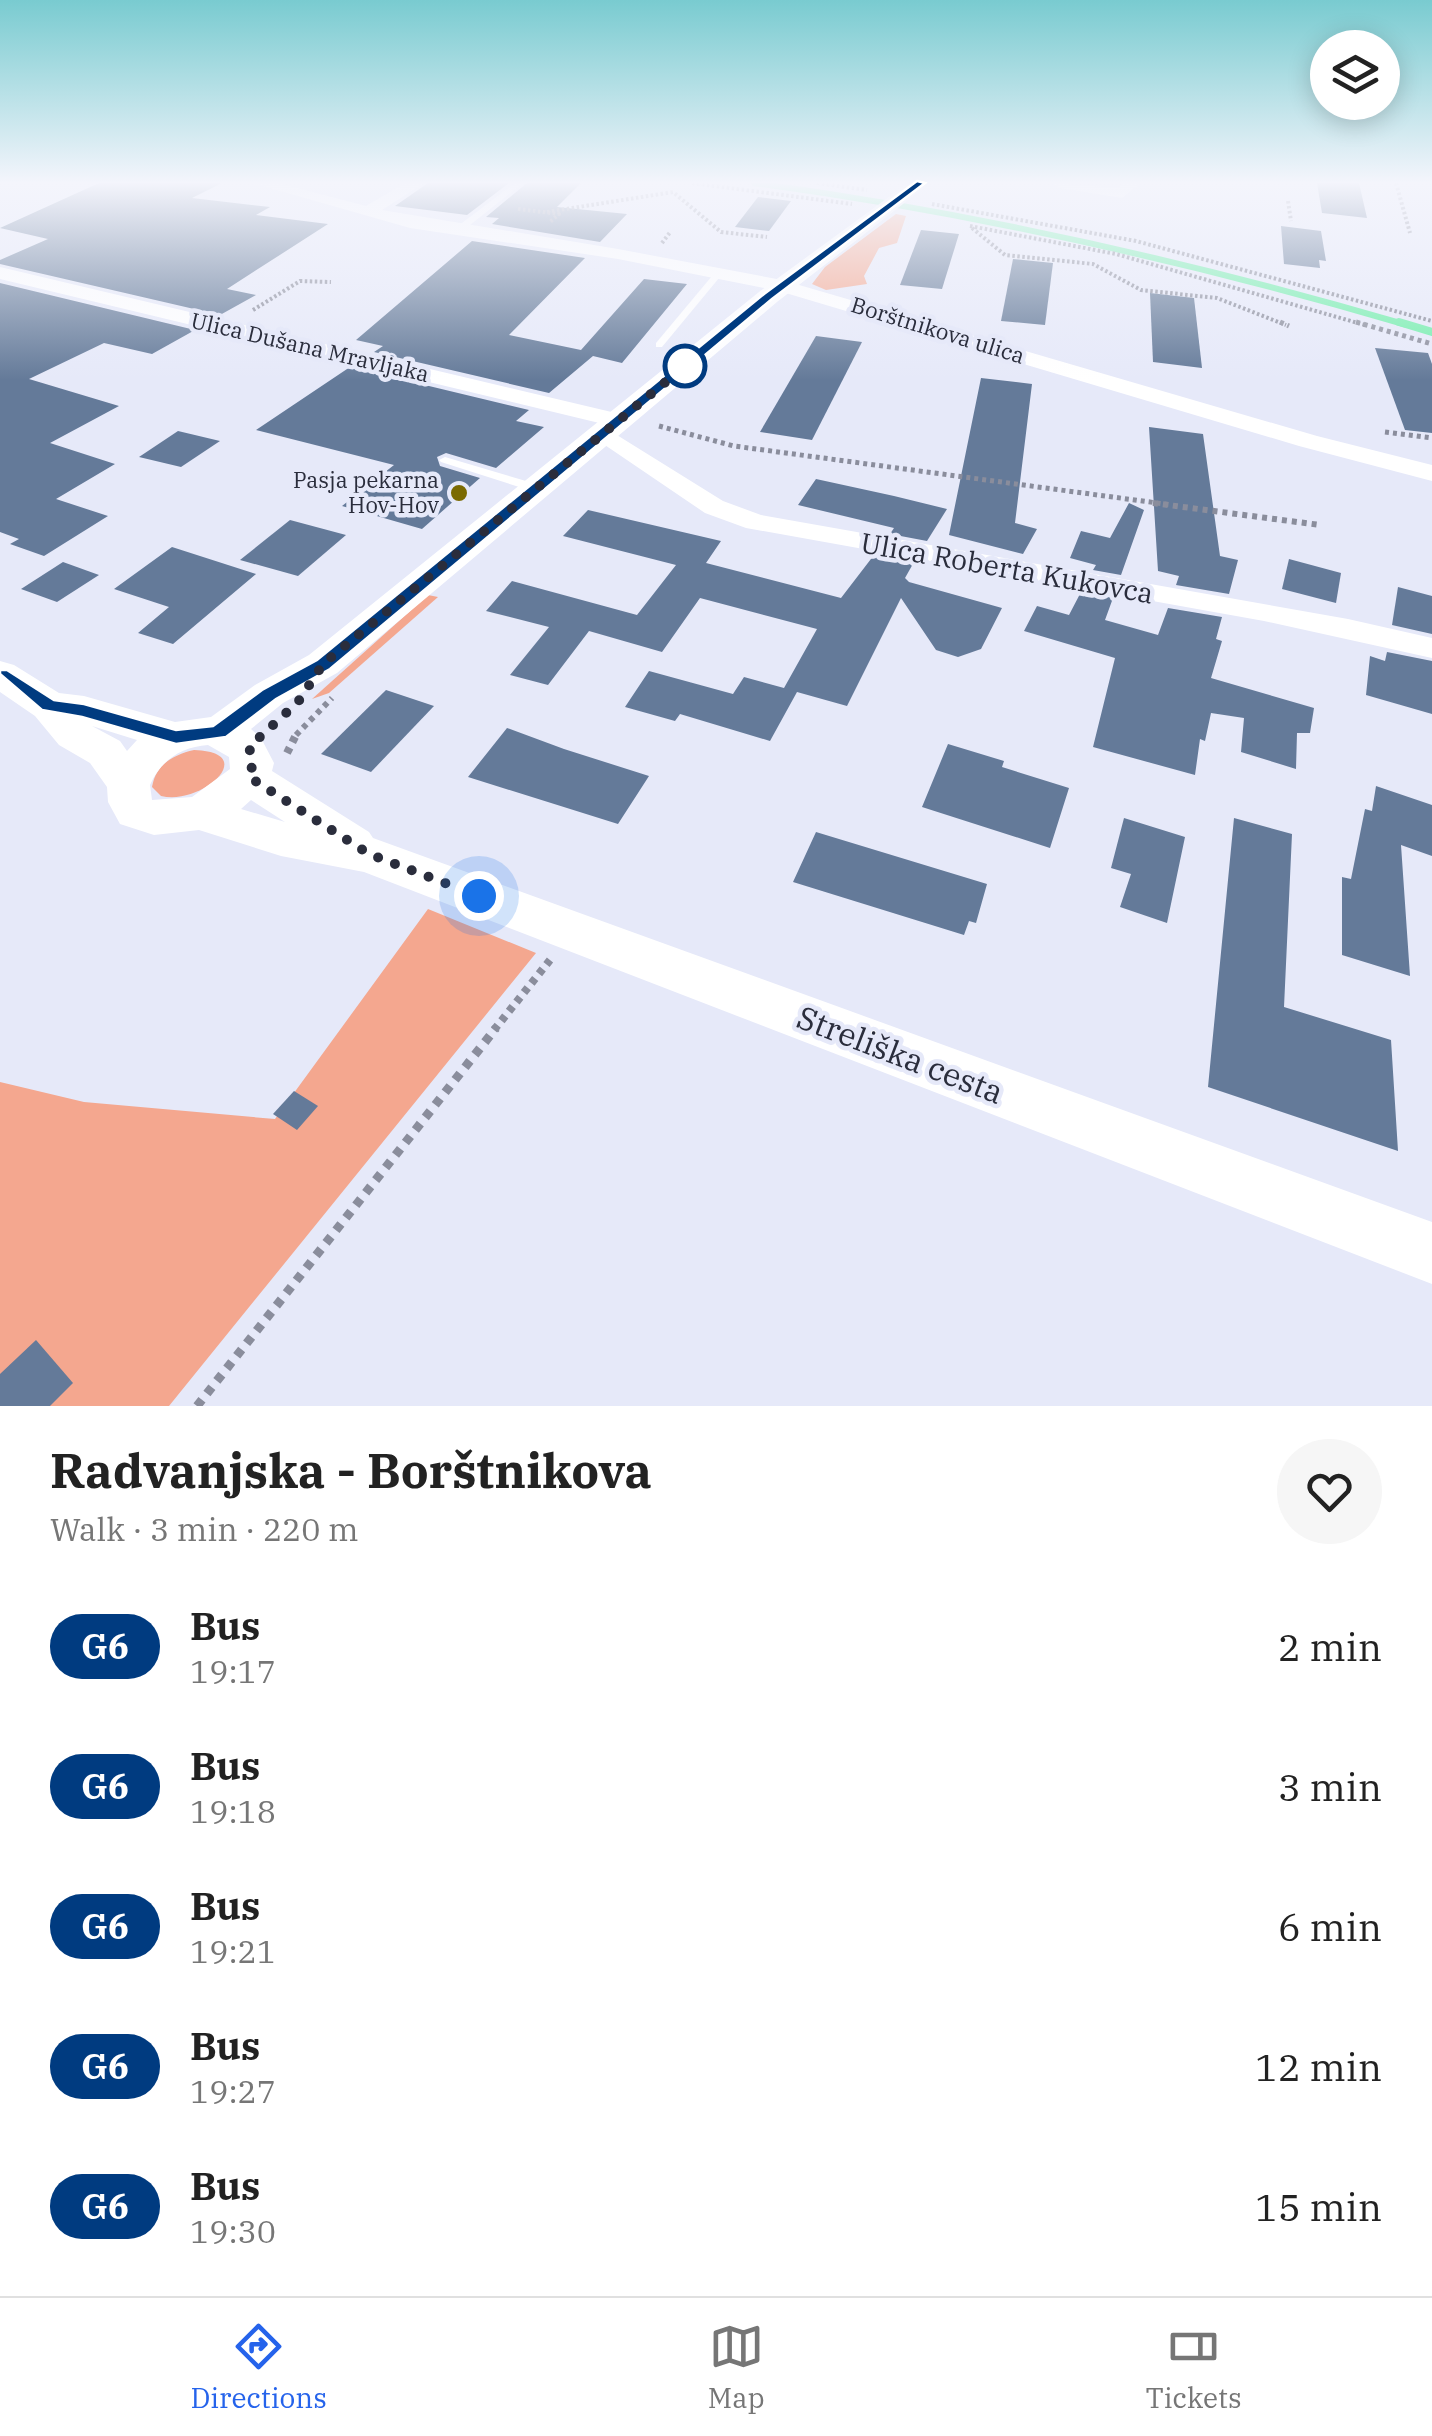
<!DOCTYPE html>
<html lang="en">
<head>
<meta charset="utf-8">
<style>
  body { margin:0; font-family:"IBM Plex Serif",serif; background:#f6f6f6; color:#222; height:100vh; display:flex; flex-direction:column; font-size:38px; white-space:nowrap }
  * { box-sizing:border-box; margin:0 }
  p { font-size:32px; color:#767676 }
  .icon { flex:none; width:55px; height:55px; fill:none; stroke:currentColor; stroke-width:2; stroke-linecap:round; stroke-linejoin:round }
  .map { position:relative; height:1406px; overflow:hidden }
  .side { display:flex; flex-direction:column; background:#fff; flex:1 }
  .side>* { flex:none }
  .badge { padding:0 20px; border-radius:32px; font-size:35px; line-height:65px }
  .buttons { position:absolute; left:1310px; top:30px; display:grid; gap:20px }
  .buttons a { display:grid; place-items:center; width:90px; height:90px; border-radius:50%; background:#fff; box-shadow:0 5px 25px #0003; font-size:50px }
  .you { position:absolute; width:50px; height:50px; margin:-25px; border:8px solid #fff; border-radius:50%; background:#1a73e8; box-shadow:0 0 0 15px #1a73e833 }
  .map>.badge { position:absolute; translate:-50% -50%; box-shadow:0 0 0 5px #fff }
  .round { display:grid; place-items:center; flex:none; width:105px; height:105px; border-radius:52px; background:#f6f6f6 }
  .overview { display:flex; align-items:center; justify-content:space-between; height:170px; padding:0 50px }
  h1 { font-size:48px; font-weight:700; line-height:75px }
  ul { padding:0; list-style:none }
  li { display:flex; align-items:center; gap:30px; height:140px; padding:0 50px }
  li div { flex:1 }
  li b { display:block; font-size:38px }
  li em { font-style:normal }
  li .badge { min-width:110px; font-weight:700; text-align:center }
  .dock { display:flex; justify-content:space-around; align-items:center; height:140px; border-top:2px solid #e0e0e0; background:#fff; font-size:28px; color:#767676 }
  .dock a { display:grid; justify-items:center; gap:5px }
  .dock .current { color:#2563eb }
  .map>svg:first-child { display:block }
  .green { fill:#f4a78f }
  .lines { fill:none; stroke-linecap:round; stroke-linejoin:round }
  .stream-far1 { stroke:#73eeac; stroke-width:6 }
  .stream { stroke:#73eeac; stroke-width:8 }
  .building { fill:#647a99 }
  .path-far4 { stroke:#8a8d9c; stroke-width:4; stroke-dasharray:2.5 2.5; stroke-linecap:butt }
  .path-far3 { stroke:#8a8d9c; stroke-width:5; stroke-dasharray:4 4; stroke-linecap:butt }
  .path-far2 { stroke:#8a8d9c; stroke-width:6; stroke-dasharray:5 5; stroke-linecap:butt }
  .path-far1 { stroke:#8a8d9c; stroke-width:8; stroke-dasharray:6 6; stroke-linecap:butt }
  .path { stroke:#8a8d9c; stroke-width:9; stroke-dasharray:8 8; stroke-linecap:butt }
  .service { fill:#fff; fill-rule:evenodd }
  .minor { fill:#fff; fill-rule:evenodd }
  .tertiary { fill:#fff; fill-rule:evenodd }
  .line { fill:#003b80; stroke:#fff; stroke-width:2.5 }
  .walk { stroke:#2a2d3c; stroke-width:10; stroke-dasharray:0 18 }
  .stop-dot { fill:#fff; stroke:#003b80; stroke-width:5 }
  .poi-dot { fill:#7b6a01; stroke:#e6e9f9; stroke-width:4 }
  .labels { text-anchor:middle; stroke-width:9; stroke-linejoin:round; paint-order:stroke }
  .far-street-label { font-size:22px; fill:#2a2d3c; stroke:#e6e9f9 }
  .far-poi-label { font-size:22px; fill:#2a2d3c; stroke:#e6e9f9; text-anchor:end }
  .street-label { font-size:28px; fill:#2a2d3c; stroke:#e6e9f9 }
  .near-street-label { font-size:32px; fill:#2a2d3c; stroke:#e6e9f9 }
</style>
</head>
<body>
<div class="map">
<svg width="1432" height="1406" viewBox="0 0 1432 1406">
  <rect width="100%" height="100%" fill="#e6e9f9"/>
  <g class="green">
    <path d="M896 214 906 216 897 243 879 248 864 276 867 284 826 290 812 284 825 267Z"/>
    <path d="M428 595 438 597 329 693 312 699Z"/>
    <path d="M194 750C261 752 202 806 161 796L152 787C156 764 173 755 194 750Z"/>
    <path d="M428 909 536 953 169 1406H0V1082L84 1102 275 1119Z"/>
  </g>
  <g class="lines">
    <path class="stream-far1" d="M754 183C976 213 1192 262 1407 325"/>
    <path class="stream" d="M1399 322 1432 332"/>
  </g>
  <g class="building">
    <path d="M99 183H222L192 198 270 207 256 215 328 224 227 289 256 295 220 315 0 264V260L48 239 0 228Z"/>
    <path d="M428 183H509L467 215 395 206Z"/>
    <path d="M527 183H581L557 207 627 214 600 242 492 224 499 218 486 217Z"/>
    <path d="M1317 183H1359L1367 218 1322 213Z"/>
    <path d="M758 197 791 201 769 231 735 227Z"/>
    <path d="M1281 226 1321 231 1326 261 1319 260 1320 268 1284 264Z"/>
    <path d="M921 230 959 234 942 289 900 285Z"/>
    <path d="M472 241 585 258 509 335 581 350 644 279 687 284 622 363 593 356 549 393 374 352 383 346 356 340Z"/>
    <path d="M1013 259 1053 263 1045 325 1001 321Z"/>
    <path d="M0 283 195 330 152 354 104 343 29 379 119 406 50 443 115 464 56 499 108 516 44 556 10 544 19 539 0 532Z"/>
    <path d="M1150 293 1194 298 1202 368 1153 362Z"/>
    <path d="M816 336 862 342 812 440 760 432Z"/>
    <path d="M1375 348 1428 353 1432 364V433L1405 430Z"/>
    <path d="M350 367 529 410 516 421 544 427 496 468 446 453 437 457 440 466 480 478 422 529 342 506 394 465 256 430Z"/>
    <path d="M981 378 1032 384 1015 523 1037 529 1023 554 949 535Z"/>
    <path d="M1149 427 1203 434 1220 556 1238 560 1229 594 1176 585 1179 576 1158 571Z"/>
    <path d="M178 431 220 441 181 467 139 457Z"/>
    <path d="M816 479 894 496 947 509 927 541 890 534 894 528 798 505Z"/>
    <path d="M1129 503 1144 510 1121 575 1093 570 1096 565 1070 558 1081 531 1110 538Z"/>
    <path d="M588 510 721 541 706 563 841 598 874 555 914 562 905 578 909 582 1002 608 981 649 958 657 936 650 901 598 847 706 797 692 770 741 680 714 675 721 625 707 649 671 733 694 744 677 784 688 817 629 700 598 662 652 589 631 548 685 510 675 549 627 486 611 512 581 637 615 676 565 563 536Z"/>
    <path d="M290 520 346 535 298 576 240 560Z"/>
    <path d="M172 547 256 574 173 644 138 633 169 607 114 589Z"/>
    <path d="M1289 559 1341 573 1336 603 1282 589Z"/>
    <path d="M63 562 99 575 57 602 21 589Z"/>
    <path d="M1398 587 1432 596V634L1392 625Z"/>
    <path d="M1081 592 1113 598 1105 620 1158 635 1168 608 1222 617 1216 639 1222 641 1211 678 1314 708 1310 733H1297L1296 769 1241 752 1244 718 1211 713 1205 741 1200 739 1195 775 1093 747 1115 658 1024 631 1037 606 1069 615Z"/>
    <path d="M1387 652 1432 661V714L1366 695 1370 656 1385 661Z"/>
    <path d="M386 690 434 706 371 772 321 754Z"/>
    <path d="M507 728 564 749 649 776 618 824 468 777Z"/>
    <path d="M948 744 1004 761 1002 767 1069 788 1050 848 922 807Z"/>
    <path d="M1376 786 1432 805V856L1401 845 1410 976 1342 955V877L1351 879 1365 809 1372 811Z"/>
    <path d="M1124 818 1185 837 1167 923 1120 907 1131 874 1111 868Z"/>
    <path d="M1234 818 1292 834 1284 1007 1391 1040 1398 1151 1208 1087Z"/>
    <path d="M816 832 987 884 976 923 969 921 964 935 793 882Z"/>
    <path d="M294 1091 318 1106 297 1130 273 1114Z"/>
    <path d="M36 1340 73 1383 50 1406H0V1374Z"/>
  </g>
  <g class="lines">
    <g class="path-far4">
      <path d="M692 183 852 204"/>
      <path d="M817 183 867 190"/>
      <path d="M1396 183 1410 233"/>
      <path d="M1288 201 1291 221"/>
      <path d="M932 204 1136 241 1432 321"/>
      <path d="M518 209 559 214 550 222"/>
      <path d="M547 212 673 192 721 232 767 237"/>
      <path d="M970 226 1116 254 1365 325"/>
      <path d="M972 228 1005 255 1093 264 1141 290 1217 298 1286 325"/>
      <path d="M662 243 671 231"/>
      <path d="M253 310 300 281 331 282"/>
    </g>
    <g class="path-far3">
      <path d="M1280 322 1289 326"/>
      <path d="M1356 322 1432 344"/>
      <path d="M659 426 734 446 1172 505"/>
      <path d="M1385 432 1432 438"/>
    </g>
    <g class="path-far2">
      <path d="M1153 503 1320 525"/>
      <path d="M296 735 332 698"/>
    </g>
    <g class="path-far1">
      <path d="M287 753 297 733"/>
      <path d="M494 1030 550 960"/>
    </g>
    <path class="path" d="M197 1406 496 1028"/>
    <g class="service">
      <path d="M515 183H523L460 233H454V229Z"/>
      <path d="M717 270 724 272 662 347H656V343Z"/>
      <path d="M445 457 543 486 545 489 539 493 535 492 441 462 439 460Z"/>
    </g>
    <g class="minor">
      <path d="M252 183H278L366 206 405 183H424L382 210 618 249 782 280 1317 436 1432 465V481L1299 446 779 291 618 259 410 228Z"/>
      <path d="M1052 183 1118 188 1124 183H1141L1122 198 1060 188Z"/>
      <path d="M0 267 620 414 632 421 620 428 0 279Z"/>
      <path d="M604 427 723 501 761 515 1348 619 1432 638V658L1264 621 746 528 705 513 596 439 592 434Z"/>
    </g>
    <path class="tertiary" d="M908 183H930L777 302 337 673 283 703 251 729 261 738 274 763 272 771 369 832 373 838 1432 1222V1284L364 872 281 856 199 830 154 835 120 824 108 802 107 787 90 763 59 745 35 716 0 692V661L14 665 59 693 84 696 175 722 211 717 255 685 309 655 759 292ZM92 726 137 740 127 751 120 741ZM208 745 229 757 230 769 192 797 152 800 150 785C161 760 181 747 208 745ZM251 800 285 822 241 809Z"/>
  </g>
  <linearGradient id="sky" x2="0" y2="1"><stop stop-color="#79cbd0"/><stop offset="0.48" stop-color="#f4f5fc"/><stop offset="1" stop-color="#f4f5fc" stop-opacity="0"/></linearGradient>
  <rect width="1432" height="380" fill="url(#sky)"/>
  <path class="line" d="M917 181 925 183 772 299 330 669 276 699 226 737 176 744 82 717 42 710 0 674V670H7L54 700 84 704 176 730 213 726 262 690 317 660 764 294Z"/>
  <g class="lines">
    <path class="walk" d="M479 896 369 854 249 777 253 763 249 747 298 702 323 664 685 366"/>
  </g>
  <circle class="stop-dot" cx="685" cy="366" r="20"/>
  <circle class="poi-dot" cx="459" cy="493" r="10"/>
  <g class="labels">
    <g class="far-street-label">
      <text transform="translate(938 330) rotate(17)" y="8">Borštnikova ulica</text>
      <text transform="translate(310 347) rotate(13)" y="8">Ulica Dušana Mravljaka</text>
    </g>
    <g class="far-poi-label">
      <text x="439" y="488">Pasja pekarna<tspan x="439" dy="25">Hov-Hov</tspan></text>
    </g>
    <g class="street-label">
      <text transform="translate(1007 568) rotate(10)" y="10">Ulica Roberta Kukovca</text>
    </g>
    <g class="near-street-label">
      <text transform="translate(900 1055) rotate(21)" y="11">Streliška cesta</text>
    </g>
  </g>
</svg>
<div class="buttons">
<a><svg class="icon" aria-label="layers" viewBox="0 0 24 24"><path d="M12 4l9 5-9 5-9-5zM3 14l9 5 9-5"/></svg></a>
</div>
<div class="you" style="left:479px;top:896px"></div>
</div>
<section class="side">
<div class="overview"><div><h1>Radvanjska - Borštnikova</h1><p>Walk · 3 min · 220 m</p></div><a class="round"><svg class="icon" aria-label="heart" viewBox="0 0 24 24"><path d="M12 20l-8-8c-3-5 5-10 8-4 3-6 11-1 8 4z"/></svg></a></div>
<ul>
<li><span class="badge" style="background:#003b80;color:#fff">G6</span><div><b>Bus</b><p>19:17</p></div><em>2 min</em></li>
<li><span class="badge" style="background:#003b80;color:#fff">G6</span><div><b>Bus</b><p>19:18</p></div><em>3 min</em></li>
<li><span class="badge" style="background:#003b80;color:#fff">G6</span><div><b>Bus</b><p>19:21</p></div><em>6 min</em></li>
<li><span class="badge" style="background:#003b80;color:#fff">G6</span><div><b>Bus</b><p>19:27</p></div><em>12 min</em></li>
<li><span class="badge" style="background:#003b80;color:#fff">G6</span><div><b>Bus</b><p>19:30</p></div><em>15 min</em></li>
</ul>
</section>
<nav class="dock">
<a class="current"><svg class="icon" aria-label="directions" viewBox="0 0 24 24"><path d="M12 3l9 9-9 9-9-9zM9 14v-3h6M13 9l2 2-2 2"/></svg>Directions</a>
<a><svg class="icon" aria-label="map" viewBox="0 0 24 24"><path d="M3 6l6-2 6 2 6-2v14l-6 2-6-2-6 2zM9 4v14M15 6v14"/></svg>Map</a>
<a><svg class="icon" aria-label="tickets" viewBox="0 0 24 24"><path d="M3 7h18v10H3zM15 7v10"/></svg>Tickets</a>
</nav>
</body>
</html>
